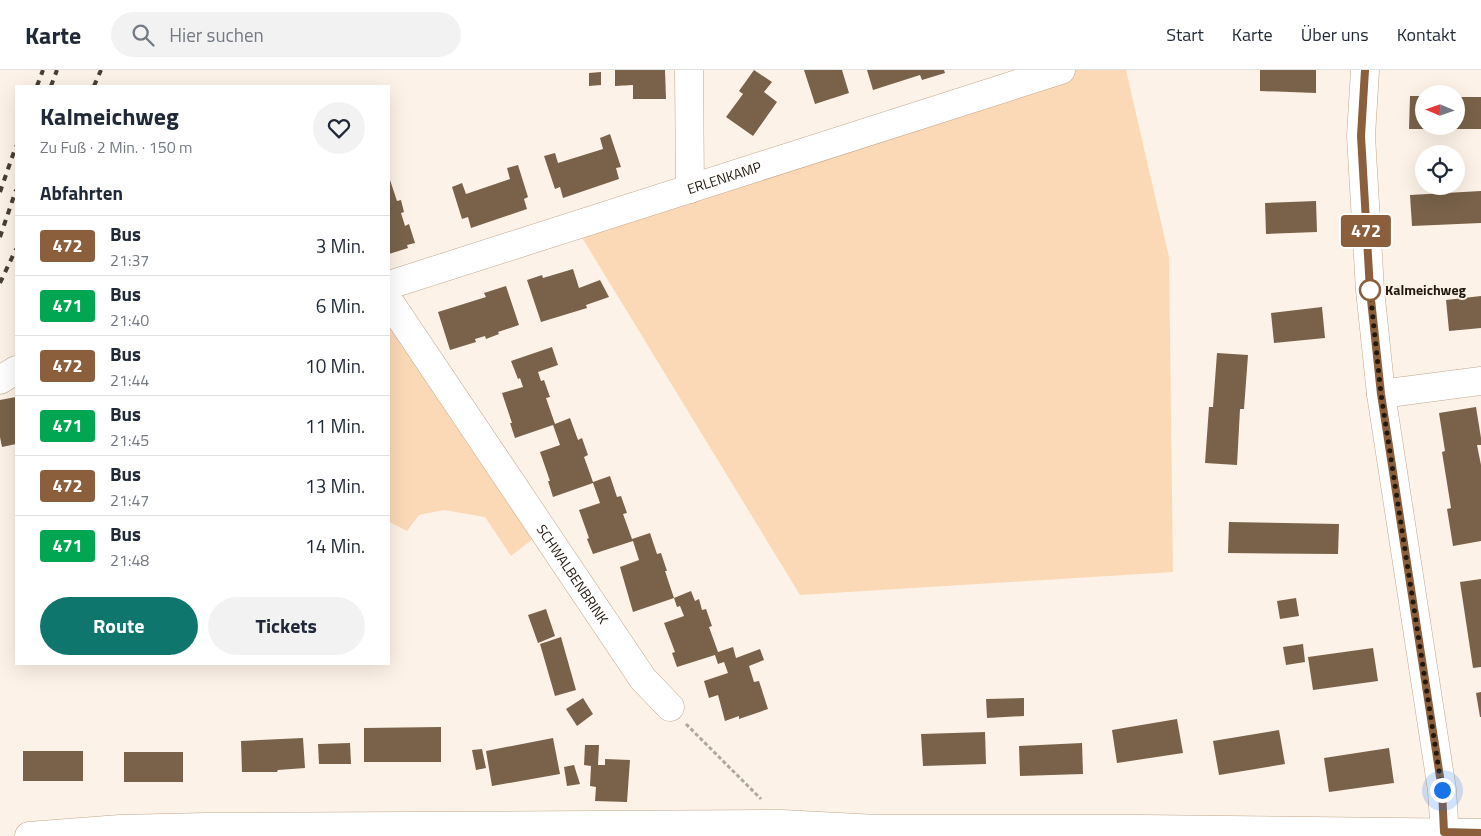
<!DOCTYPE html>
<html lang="de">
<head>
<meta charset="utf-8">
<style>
  body { margin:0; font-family:"Titillium Web",sans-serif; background:#f2f2f3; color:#1f2937; height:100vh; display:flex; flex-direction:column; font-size:19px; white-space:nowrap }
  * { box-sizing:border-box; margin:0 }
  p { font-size:16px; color:#747a83 }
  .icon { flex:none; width:28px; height:28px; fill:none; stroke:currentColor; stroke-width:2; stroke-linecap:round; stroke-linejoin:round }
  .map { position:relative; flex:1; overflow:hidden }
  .drawer { position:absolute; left:15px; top:15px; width:375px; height:580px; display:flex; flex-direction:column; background:#fff; border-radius:0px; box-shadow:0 5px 20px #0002 }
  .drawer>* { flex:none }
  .badge { padding:0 10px; border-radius:4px; font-size:18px; line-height:32px }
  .needle { width:32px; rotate:272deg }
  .controls { position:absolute; left:1415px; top:15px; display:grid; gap:10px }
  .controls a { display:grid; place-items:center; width:50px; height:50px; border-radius:50%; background:#fff; box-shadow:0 5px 20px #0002; font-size:25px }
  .you { position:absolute; width:25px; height:25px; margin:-12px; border:4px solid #fff; border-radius:50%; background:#1a73e8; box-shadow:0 0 0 8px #1a73e833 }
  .map>.badge { position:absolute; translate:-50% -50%; box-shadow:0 0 0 2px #fff }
  h2 { padding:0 25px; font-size:19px; line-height:45px }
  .round { display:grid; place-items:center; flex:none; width:52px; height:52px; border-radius:26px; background:#f2f2f3 }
  .head { display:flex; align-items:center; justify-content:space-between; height:85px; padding:0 25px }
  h1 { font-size:24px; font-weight:700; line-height:38px }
  .button { display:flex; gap:10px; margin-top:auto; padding:10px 25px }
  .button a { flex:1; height:58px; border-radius:30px; background:#0f766e; color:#fff; font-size:20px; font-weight:700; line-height:58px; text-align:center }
  .button a+a { background:#f2f2f3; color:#1f2937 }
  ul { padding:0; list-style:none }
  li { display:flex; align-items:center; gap:15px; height:60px; padding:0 25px; border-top:1px solid #e0e1e3 }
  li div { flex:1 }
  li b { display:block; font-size:19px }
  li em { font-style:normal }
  li .badge { min-width:55px; font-weight:700; text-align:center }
  header { display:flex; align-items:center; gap:30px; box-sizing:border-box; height:70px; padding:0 25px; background:#fff; border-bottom:1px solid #e0e1e3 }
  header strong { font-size:24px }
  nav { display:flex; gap:28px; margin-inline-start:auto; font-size:18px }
  .search { width:350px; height:45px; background:#f2f2f3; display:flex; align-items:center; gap:12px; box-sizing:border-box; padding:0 18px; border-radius:28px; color:#747a83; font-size:19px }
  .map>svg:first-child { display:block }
  .green { fill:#fbd9b7 }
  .building { fill:#796249 }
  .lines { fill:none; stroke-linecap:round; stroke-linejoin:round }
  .minor-casing { stroke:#c1a78d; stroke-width:29 }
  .path { stroke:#b1a79c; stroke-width:3; stroke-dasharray:4 2.5; stroke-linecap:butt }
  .minor { stroke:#fff; stroke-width:28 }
  .rail { stroke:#483e34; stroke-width:4; stroke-dasharray:6 6; stroke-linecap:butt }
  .line-casing { stroke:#fff; stroke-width:11 }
  .line { stroke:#8b5e3c; stroke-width:8 }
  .walk { stroke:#22180e; stroke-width:5; stroke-dasharray:0 9 }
  .stop-dot { fill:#fff; stroke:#8b5e3c; stroke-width:2.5 }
  .labels { text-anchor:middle; stroke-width:4; stroke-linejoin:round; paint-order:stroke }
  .street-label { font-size:14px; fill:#22180e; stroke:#fdf2e7 }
  .stop-label { font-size:14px; font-weight:bold; fill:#22180e; stroke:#fdf2e7; text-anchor:start }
</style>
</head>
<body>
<header>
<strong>Karte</strong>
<div class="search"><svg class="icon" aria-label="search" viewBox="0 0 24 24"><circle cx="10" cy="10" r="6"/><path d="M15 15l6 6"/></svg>Hier suchen</div>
<nav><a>Start</a><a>Karte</a><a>Über uns</a><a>Kontakt</a></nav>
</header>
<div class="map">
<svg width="1481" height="766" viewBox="0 0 1481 766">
  <rect width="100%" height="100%" fill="#fdf2e7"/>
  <g class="green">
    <path d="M1070 0H1126L1169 187 1173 502 800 525 578 161Z"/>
    <path d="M389 234 543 461 511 486 485 447 444 440 419 445 407 461 389 452Z"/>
  </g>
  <g class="building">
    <path d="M615 0H665L666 29H633V15L615 16Z"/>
    <path d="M754 0 772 12 764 22 777 32 753 66 726 47 743 24 739 21Z"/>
    <path d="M804 0H842L849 23 815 34Z"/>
    <path d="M867 0H944L945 3 922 10 920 5 873 20Z"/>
    <path d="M1260 0H1316V23L1260 21Z"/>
    <path d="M601 2V15L589 16V3Z"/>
    <path d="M1410 26H1424V56H1456V27H1481V59H1409Z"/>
    <path d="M610 64 621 97 616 98 619 109 563 128 560 117 555 119 544 86 555 83 558 93 603 79 600 68Z"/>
    <path d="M518 95 528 127 524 129 527 139 471 158 468 147 462 149 452 117 462 113 466 124 510 109 507 98Z"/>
    <path d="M389 107 397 131 401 130 404 142 401 143 405 156 409 154 415 173 407 175 408 178 389 184Z"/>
    <path d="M1481 121V153L1412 156 1410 125Z"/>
    <path d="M1316 131 1317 162 1266 164 1265 133Z"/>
    <path d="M573 199 579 218 600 210 609 227 586 235 587 238 541 252 527 210 542 205 543 208Z"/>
    <path d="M506 216 519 255 498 262 499 264 486 269 485 266 475 269 476 272 450 280 438 242 486 227 484 223Z"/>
    <path d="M1481 226V258L1449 261 1446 230Z"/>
    <path d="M1322 237 1325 268 1274 273 1271 243Z"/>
    <path d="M552 277 558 295 538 302 541 311 544 310 550 327 546 328 555 354 570 348 578 370 582 368 588 385 584 387 593 412 610 406 617 427 621 426 627 443 623 444 632 469 650 463 657 484 661 483 667 501H665L674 528 633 542 620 497 639 490 633 471 593 484 587 469 589 468 579 440 600 433 593 413 553 427 548 411H550L540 382 560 375 553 355 515 368 510 353H512L502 323 523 317 520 308 518 309 511 291Z"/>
    <path d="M1217 283 1248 285 1244 339H1240L1237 395 1205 393 1209 337H1213Z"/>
    <path d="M16 327V374L2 377 0 367V330Z"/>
    <path d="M1476 337 1481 368V375H1477L1481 395V471L1453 476 1447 439 1451 438 1442 382 1445 381 1439 343Z"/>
    <path d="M1229 452 1339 454 1338 484 1228 483Z"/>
    <path d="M1481 509V597L1473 598 1460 512Z"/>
    <path d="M691 521 695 531 699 529 702 540 706 539 712 556 709 557 718 582 733 577 736 588 760 579 764 590 749 596 754 612 759 611 768 639 739 649V646L725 651 718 625 709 628 704 611 728 603 724 592 718 594 715 585 677 597 672 583 675 582 664 553 684 546 680 536 677 537 674 528Z"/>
    <path d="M1296 528 1299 546 1280 549 1277 531Z"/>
    <path d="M546 539 555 566 538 573 528 545Z"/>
    <path d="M561 567 576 620 555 626 540 574Z"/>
    <path d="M1303 574 1305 592 1286 595 1283 577Z"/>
    <path d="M1373 578 1378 611 1313 620 1308 587Z"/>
    <path d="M1481 622V647H1480L1476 623Z"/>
    <path d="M583 628 593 644 577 656 566 639Z"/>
    <path d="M1024 628V646L987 648 986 629Z"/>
    <path d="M1177 649 1183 683 1117 693 1112 660Z"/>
    <path d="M441 657V692H364V658Z"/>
    <path d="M1279 660 1285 694 1219 705 1213 671Z"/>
    <path d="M985 662 986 694 923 696 921 664Z"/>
    <path d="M303 668 305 698 278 700 277 702H242L241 671Z"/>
    <path d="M553 668 560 704 492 716 486 681Z"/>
    <path d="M350 673 351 694H319L318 674Z"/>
    <path d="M1082 673 1083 704 1020 706 1019 676Z"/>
    <path d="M585 675H599L598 695H605V689L630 690 627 732 595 731 596 717 590 716 591 696 584 695Z"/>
    <path d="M1389 678 1394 713 1329 722 1324 688Z"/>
    <path d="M482 679 486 698 476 700 472 680Z"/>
    <rect x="23" y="681" width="60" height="30"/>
    <rect x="124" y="682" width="59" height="30"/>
    <path d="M574 695 580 714 567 716 564 697Z"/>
  </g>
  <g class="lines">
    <defs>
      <g id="minor">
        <path d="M689 0 690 119"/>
        <path d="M1365 0 1361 66 1370 220 1381 324 1442 720 1445 766"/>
        <path id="s1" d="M389 215 1061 0"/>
        <path id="s2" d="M389 231 643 609 670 637"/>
        <path d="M0 310 16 300"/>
        <path d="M1381 324 1481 311"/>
        <path d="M29 766 120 759 206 757 782 754 877 759H1142L1481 763"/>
      </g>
    </defs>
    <use href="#minor" class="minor-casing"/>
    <path class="path" d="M686 654 761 729"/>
    <use href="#minor" class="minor"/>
    <g class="rail">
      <path d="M37 16 43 0"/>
      <path d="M51 16 57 0"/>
      <path d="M94 16 101 0"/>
      <path d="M0 122 16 76"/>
      <path d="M0 167 16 120"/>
      <path d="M0 213 16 179"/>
    </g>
  </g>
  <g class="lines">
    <defs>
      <path id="line" d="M1365 0 1361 66 1370 220 1381 324 1442 720 1444 762 1481 763"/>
    </defs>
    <use href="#line" class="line-casing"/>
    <use href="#line" class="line"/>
    <path class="walk" d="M1370 220 1381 324 1442 720"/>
  </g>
  <circle class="stop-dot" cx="1370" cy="220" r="10"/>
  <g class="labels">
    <g class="street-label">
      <text dy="5" stroke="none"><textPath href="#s1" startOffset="352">ERLENKAMP</textPath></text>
      <text dy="5" stroke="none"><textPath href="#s2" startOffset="329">SCHWALBENBRINK</textPath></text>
    </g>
    <g class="stop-label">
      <text x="1385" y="225">Kalmeichweg</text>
    </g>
  </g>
</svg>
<div class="controls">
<a><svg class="needle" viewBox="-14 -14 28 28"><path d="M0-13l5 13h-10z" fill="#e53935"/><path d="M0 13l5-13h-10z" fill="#747a83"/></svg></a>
<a><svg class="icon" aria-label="locate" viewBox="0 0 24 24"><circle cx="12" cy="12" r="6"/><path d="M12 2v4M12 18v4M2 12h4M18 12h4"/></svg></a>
</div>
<div class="you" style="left:1442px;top:720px"></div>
<b class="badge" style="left:1366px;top:161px;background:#8b5e3c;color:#fff">472</b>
<section class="drawer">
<div class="head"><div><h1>Kalmeichweg</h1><p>Zu Fuß · 2 Min. · 150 m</p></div><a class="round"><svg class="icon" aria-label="heart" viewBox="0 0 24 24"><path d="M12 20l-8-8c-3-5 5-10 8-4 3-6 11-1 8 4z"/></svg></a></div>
<h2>Abfahrten</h2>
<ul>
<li><span class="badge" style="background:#8b5e3c;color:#fff">472</span><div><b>Bus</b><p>21:37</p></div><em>3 Min.</em></li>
<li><span class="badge" style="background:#00a651;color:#fff">471</span><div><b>Bus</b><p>21:40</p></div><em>6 Min.</em></li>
<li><span class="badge" style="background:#8b5e3c;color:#fff">472</span><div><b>Bus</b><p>21:44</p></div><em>10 Min.</em></li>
<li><span class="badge" style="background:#00a651;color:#fff">471</span><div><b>Bus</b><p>21:45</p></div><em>11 Min.</em></li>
<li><span class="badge" style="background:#8b5e3c;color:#fff">472</span><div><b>Bus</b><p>21:47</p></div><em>13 Min.</em></li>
<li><span class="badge" style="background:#00a651;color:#fff">471</span><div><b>Bus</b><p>21:48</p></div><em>14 Min.</em></li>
</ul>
<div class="button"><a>Route</a><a>Tickets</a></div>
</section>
</div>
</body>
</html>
